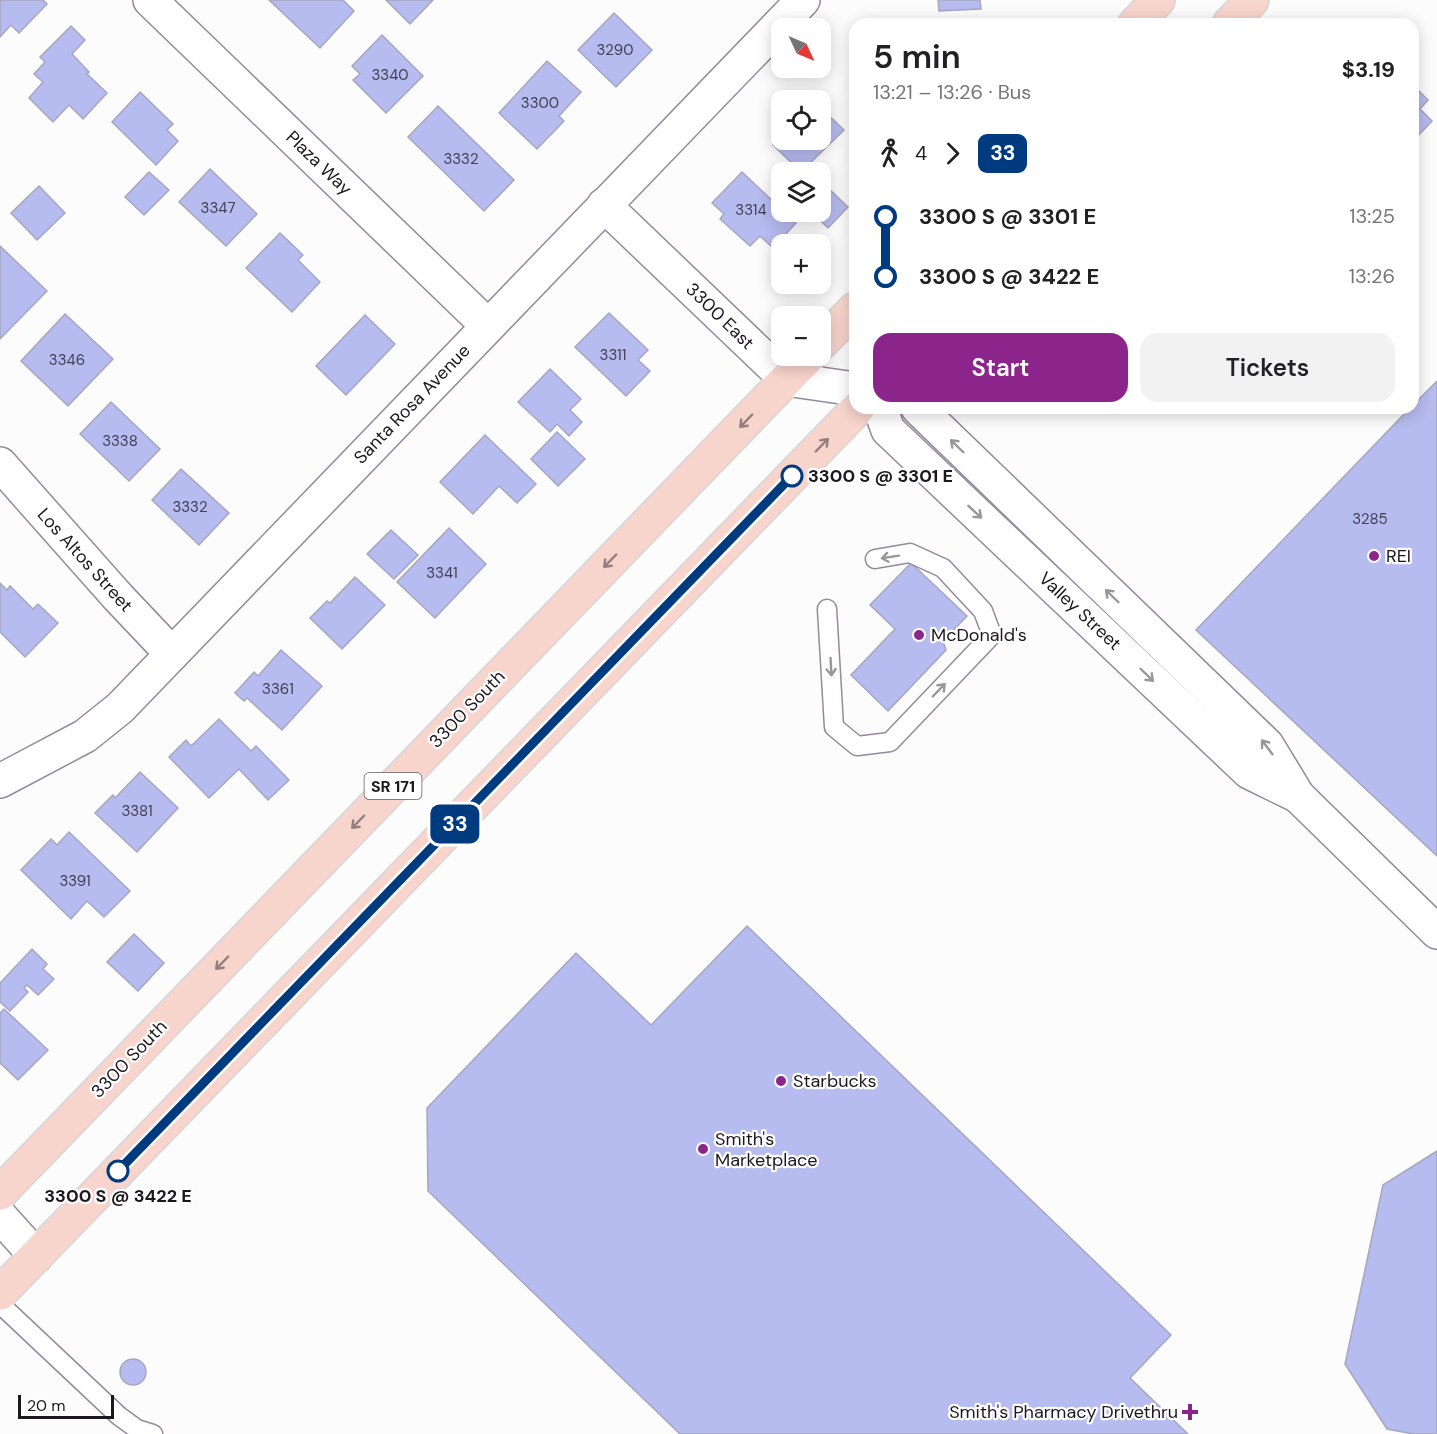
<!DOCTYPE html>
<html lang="en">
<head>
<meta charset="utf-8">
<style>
  body { margin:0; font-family:"DM Sans",sans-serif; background:#f2f2f2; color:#202124; height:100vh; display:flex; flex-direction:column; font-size:22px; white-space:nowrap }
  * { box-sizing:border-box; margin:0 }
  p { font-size:20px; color:#757577 }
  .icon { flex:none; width:33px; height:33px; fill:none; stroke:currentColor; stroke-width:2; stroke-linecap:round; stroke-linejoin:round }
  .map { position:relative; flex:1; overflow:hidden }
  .sheet { position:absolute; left:849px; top:18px; width:570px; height:396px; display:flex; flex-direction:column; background:#fff; border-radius:18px; box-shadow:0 3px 15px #0003 }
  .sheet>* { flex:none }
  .badge { padding:0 12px; border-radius:9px; font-size:21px; line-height:39px }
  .needle { width:39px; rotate:134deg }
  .controls { position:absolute; left:771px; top:18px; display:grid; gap:12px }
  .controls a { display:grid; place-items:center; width:60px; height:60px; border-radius:12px; background:#fff; box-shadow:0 3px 15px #0003; font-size:30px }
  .scale { position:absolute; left:18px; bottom:15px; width:96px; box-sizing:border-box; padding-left:6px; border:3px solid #1c171f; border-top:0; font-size:16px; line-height:21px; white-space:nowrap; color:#1c171f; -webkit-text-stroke:4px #fff; paint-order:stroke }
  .map>.badge { position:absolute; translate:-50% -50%; box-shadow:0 0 0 3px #fff }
  .legs { display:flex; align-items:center; gap:9px; height:66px; padding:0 24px; font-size:20px }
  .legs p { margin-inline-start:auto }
  .head { display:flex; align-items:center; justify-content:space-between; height:102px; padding:0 24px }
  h1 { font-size:33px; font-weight:600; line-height:45px }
  .action { display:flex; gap:12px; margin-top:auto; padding:12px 24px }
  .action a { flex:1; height:69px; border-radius:18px; background:#8b258c; color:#fff; font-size:24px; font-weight:600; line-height:69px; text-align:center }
  .action a+a { background:#f2f2f2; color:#202124 }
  ul { padding:0 24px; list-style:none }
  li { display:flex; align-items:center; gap:21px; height:60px; font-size:22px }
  li i { display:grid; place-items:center; width:9px; height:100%; margin:0 8px; background:currentColor }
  li i::after { content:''; width:15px; height:15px; margin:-8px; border:4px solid; border-radius:50%; background:#fff }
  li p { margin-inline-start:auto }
  li:first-child i { background:linear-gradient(#0000 50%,currentColor 0) }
  li:last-child i { background:linear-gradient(currentColor 50%,#0000 0) }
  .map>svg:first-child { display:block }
  .building { fill:#b6bbf0; stroke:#a5a7bf; stroke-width:1.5 }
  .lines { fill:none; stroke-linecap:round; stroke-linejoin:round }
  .lane-casing { stroke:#94899e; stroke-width:21 }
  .street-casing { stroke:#94899e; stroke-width:36 }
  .secondary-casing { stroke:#94899e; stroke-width:36 }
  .primary-casing { stroke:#d6d5d7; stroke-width:36 }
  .lane { stroke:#fff; stroke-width:18 }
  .street { stroke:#fff; stroke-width:33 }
  .secondary { stroke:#fff; stroke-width:33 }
  .primary { stroke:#f7d4cc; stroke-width:33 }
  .oneway { stroke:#947f7e }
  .oneway2 { stroke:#99979a }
  .line-1-casing { stroke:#fff; stroke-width:14 }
  .line-1 { stroke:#003b80; stroke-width:9 }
  .stop-1-dot { fill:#fff; stroke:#003b80; stroke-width:3 }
  .poi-dot { fill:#8b258c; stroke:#fff; stroke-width:2 }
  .labels { text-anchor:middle; stroke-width:4.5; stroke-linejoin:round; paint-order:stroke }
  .number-label { font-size:15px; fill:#424053 }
  .shield { fill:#fff; stroke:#605d62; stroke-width:1.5 }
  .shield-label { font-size:16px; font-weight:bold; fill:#1c171f }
  .street-label { font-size:18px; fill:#1c171f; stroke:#fff }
  .stop-label { font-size:18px; font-weight:bold; fill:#1c171f; stroke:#fff; text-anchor:start }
  .poi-label { font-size:18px; fill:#1c171f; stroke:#fff; text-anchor:start }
</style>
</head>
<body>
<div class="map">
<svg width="1437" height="1434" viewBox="0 0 1437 1434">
  <rect width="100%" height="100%" fill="#fcfcfc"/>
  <g class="building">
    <path d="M0 0H43L47 4 19 33 11 25 0 37Z"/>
    <path d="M269 0H343L354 11 320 48Z"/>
    <path d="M386 0H433L410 24Z"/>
    <path d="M938 0H980L981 9 939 11Z"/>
    <path d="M614 13 652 50 616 87 578 50Z"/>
    <path d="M71 26 85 40 72 54 89 72 87 74 107 93 83 119 69 105 53 122 29 98 43 82 34 74 45 62 40 57Z"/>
    <path d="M382 35 423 76 386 113 353 80 360 74 352 66Z"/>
    <path d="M547 61 581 92 559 116 564 121 537 149 499 113Z"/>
    <path d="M1413 85 1428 100 1420 109 1432 121 1413 141Z"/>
    <path d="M140 92 173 124 167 130 178 141 156 165 112 122Z"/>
    <path d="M438 106 514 180 484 211 408 137Z"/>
    <path d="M820 107 844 130 801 172 773 145 782 137V140H820Z"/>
    <path d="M210 169 257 214 226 246 179 202Z"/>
    <path d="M149 172 169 190 144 215 125 197Z"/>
    <path d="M742 172 796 223 773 248 760 236 750 246 720 219 724 214 712 203Z"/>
    <path d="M823 183 848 207 828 228 811 212H820V186Z"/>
    <path d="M39 186 65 213 37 240 11 213Z"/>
    <path d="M280 233 303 255 298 260 320 282 292 312 246 268Z"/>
    <path d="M0 246 47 291 0 339Z"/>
    <path d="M609 313 648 350 638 360 650 371 626 396 575 347Z"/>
    <path d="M65 314 113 359 68 406 21 361Z"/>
    <path d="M365 315 395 344 346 395 316 366Z"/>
    <path d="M550 369 581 399 570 410 582 422 569 436 557 424 550 432 518 402Z"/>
    <path d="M1437 381V856L1196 630 1410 408H1413V405Z"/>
    <path d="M111 402 160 449 129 481 80 434Z"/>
    <path d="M557 432 585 459 558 486 531 459Z"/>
    <path d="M485 435 536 484 517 503 499 486 473 514 440 482Z"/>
    <path d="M181 469 229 513 199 545 152 500Z"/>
    <path d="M449 528 486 564 435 618 397 582Z"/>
    <path d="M391 530 418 555 394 579 367 554Z"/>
    <path d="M911 563 967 616 943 641 946 650 888 711 851 675 895 629 870 605Z"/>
    <path d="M355 577 385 605 342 649 310 618 327 601 330 603Z"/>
    <path d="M0 583 7 590 10 586 33 609 38 604 58 623 25 657 0 632Z"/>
    <path d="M281 650 322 686 282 730 247 698 244 701 235 693 254 672 258 676Z"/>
    <path d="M219 719 251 751 256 746 289 780 268 800 239 769 209 798 169 757 186 740 191 746Z"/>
    <path d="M140 772 178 808 137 852 95 813 113 795 115 798Z"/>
    <path d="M69 832 130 891 104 917 87 901 71 919 21 870 51 839 57 845Z"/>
    <path d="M747 926 1171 1335 1130 1378 1188 1434H680L428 1191 427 1108 576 953 651 1025Z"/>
    <path d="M134 934 164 963 138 991 107 962Z"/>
    <path d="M32 949 47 964 43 969 54 979 38 995 27 985 24 988 28 992 10 1011 0 1002V983Z"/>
    <path d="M4 1009 48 1050 18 1080 0 1063V1013Z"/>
    <path d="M1437 1151V1434H1413L1387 1429 1345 1364 1383 1185Z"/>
    <circle cx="133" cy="1372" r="13"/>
  </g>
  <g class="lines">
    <defs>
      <g id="lane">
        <path d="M827 609 834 727 857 746 890 742 992 635 983 611 943 568 910 553 875 559"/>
        <path d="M0 1304 119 1416 137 1429 153 1434"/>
      </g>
      <g id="street">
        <path d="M150 0 488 326"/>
        <path d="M604 205 786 379"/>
        <path d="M0 464 118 597 172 654"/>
        <path d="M0 781 85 736 120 708 803 0"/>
        <path d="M0 1216 36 1256"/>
      </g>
      <g id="secondary">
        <path d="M786 379 855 389"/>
        <path d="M880 408 888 430 1249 772 1298 796"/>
        <path d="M918 408 1267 745 1298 796 1437 932"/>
      </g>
      <g id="primary">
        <path d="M1135 24 1158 0"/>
        <path d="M1229 24 1252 0"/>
        <path d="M820 344 855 309"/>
        <path d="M0 1193 809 356"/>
        <path d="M0 1293 858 408"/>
      </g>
    </defs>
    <use href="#lane" class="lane-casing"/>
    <use href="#street" class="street-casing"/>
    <use href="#secondary" class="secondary-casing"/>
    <use href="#primary" class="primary-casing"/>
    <use href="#lane" class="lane"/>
    <use href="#street" class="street"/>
    <use href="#secondary" class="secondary"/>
    <use href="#primary" class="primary"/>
  </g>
  <defs><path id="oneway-shaft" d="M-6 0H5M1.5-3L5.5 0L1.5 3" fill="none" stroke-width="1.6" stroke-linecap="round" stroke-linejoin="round" transform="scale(1.5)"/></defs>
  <g class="oneway">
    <use href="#oneway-shaft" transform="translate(746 421) rotate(134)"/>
    <use href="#oneway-shaft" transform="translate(822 445) rotate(-46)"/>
    <use href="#oneway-shaft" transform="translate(610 561) rotate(134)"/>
    <use href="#oneway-shaft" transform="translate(358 822) rotate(134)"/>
    <use href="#oneway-shaft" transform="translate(222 963) rotate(134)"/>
  </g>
  <g class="oneway2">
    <use href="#oneway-shaft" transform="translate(957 446) rotate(-136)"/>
    <use href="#oneway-shaft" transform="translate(975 512) rotate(43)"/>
    <use href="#oneway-shaft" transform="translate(890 557) rotate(171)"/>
    <use href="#oneway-shaft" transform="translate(1112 596) rotate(-136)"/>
    <use href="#oneway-shaft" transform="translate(831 667) rotate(87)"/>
    <use href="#oneway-shaft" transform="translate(1147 675) rotate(44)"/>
    <use href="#oneway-shaft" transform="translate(939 690) rotate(-46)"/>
    <use href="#oneway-shaft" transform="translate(1267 747) rotate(-127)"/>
  </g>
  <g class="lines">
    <defs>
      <path id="line-1" d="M118 1171 792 476"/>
    </defs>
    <use href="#line-1" class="line-1-casing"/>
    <use href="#line-1" class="line-1"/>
  </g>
  <g class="stop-1-dot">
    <circle cx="792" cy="476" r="10"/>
    <circle cx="118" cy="1171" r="10"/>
  </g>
  <g class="poi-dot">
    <circle cx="1374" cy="556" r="6"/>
    <circle cx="919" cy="635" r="6"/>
    <circle cx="781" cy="1081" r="6"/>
    <circle cx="703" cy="1149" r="6"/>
    <path d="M1187 1403h6v6h6v6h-6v6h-6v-6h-6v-6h6z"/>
  </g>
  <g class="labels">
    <g class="number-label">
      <text x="615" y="55">3290</text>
      <text x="390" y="80">3340</text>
      <text x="540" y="108">3300</text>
      <text x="461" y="164">3332</text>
      <text x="218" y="213">3347</text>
      <text x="751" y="215">3314</text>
      <text x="613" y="360">3311</text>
      <text x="67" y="365">3346</text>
      <text x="120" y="446">3338</text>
      <text x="190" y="512">3332</text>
      <text x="1370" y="524">3285</text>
      <text x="442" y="578">3341</text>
      <text x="278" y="694">3361</text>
      <text x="137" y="816">3381</text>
      <text x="75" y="886">3391</text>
    </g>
    <rect class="shield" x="364.5" y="773" width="57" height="26" rx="4.5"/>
    <g class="shield-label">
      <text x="393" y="792">SR 171</text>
    </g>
    <g class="street-label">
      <text transform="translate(319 163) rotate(44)" y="6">Plaza Way</text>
      <text transform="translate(720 316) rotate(44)" y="6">3300 East</text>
      <text transform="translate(412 404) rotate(-46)" y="6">Santa Rosa Avenue</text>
      <text transform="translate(85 560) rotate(48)" y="6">Los Altos Street</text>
      <text transform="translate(1080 611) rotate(43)" y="6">Valley Street</text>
      <text transform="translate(467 709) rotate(-46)" y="6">3300 South</text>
      <text transform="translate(129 1059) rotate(-46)" y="6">3300 South</text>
    </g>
    <g class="stop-label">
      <text x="808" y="482">3300 S @ 3301 E</text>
      <text x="118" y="1202" text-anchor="middle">3300 S @ 3422 E</text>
    </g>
    <g class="poi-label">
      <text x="1386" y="562">REI</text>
      <text x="931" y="641">McDonald's</text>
      <text x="793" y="1087">Starbucks</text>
      <text x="715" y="1145">Smith's<tspan x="715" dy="21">Marketplace</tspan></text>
      <text x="1178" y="1418" text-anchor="end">Smith's Pharmacy Drivethru</text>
    </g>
  </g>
</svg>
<div class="controls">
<a><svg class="needle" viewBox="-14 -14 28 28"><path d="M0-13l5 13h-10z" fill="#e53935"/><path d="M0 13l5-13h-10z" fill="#757577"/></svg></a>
<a><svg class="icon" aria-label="locate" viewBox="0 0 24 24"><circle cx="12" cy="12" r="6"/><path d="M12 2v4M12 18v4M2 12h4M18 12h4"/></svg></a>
<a><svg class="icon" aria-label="layers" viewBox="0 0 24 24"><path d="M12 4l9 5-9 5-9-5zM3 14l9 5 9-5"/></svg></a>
<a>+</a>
<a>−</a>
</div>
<div class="scale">20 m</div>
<b class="badge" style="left:455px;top:824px;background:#003b80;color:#fff">33</b>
<section class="sheet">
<div class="head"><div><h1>5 min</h1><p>13:21 – 13:26 · Bus</p></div><b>$3.19</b></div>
<div class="legs"><svg class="icon" aria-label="walk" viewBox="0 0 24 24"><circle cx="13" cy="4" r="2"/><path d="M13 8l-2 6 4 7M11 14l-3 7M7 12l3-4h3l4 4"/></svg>4<svg class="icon" aria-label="forward" viewBox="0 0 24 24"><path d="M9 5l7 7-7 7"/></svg><b class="badge" style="background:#003b80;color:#fff">33</b></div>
<ul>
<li><i style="color:#003b80"></i><b>3300 S @ 3301 E</b><p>13:25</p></li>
<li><i style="color:#003b80"></i><b>3300 S @ 3422 E</b><p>13:26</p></li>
</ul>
<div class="action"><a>Start</a><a>Tickets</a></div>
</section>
</div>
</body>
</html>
